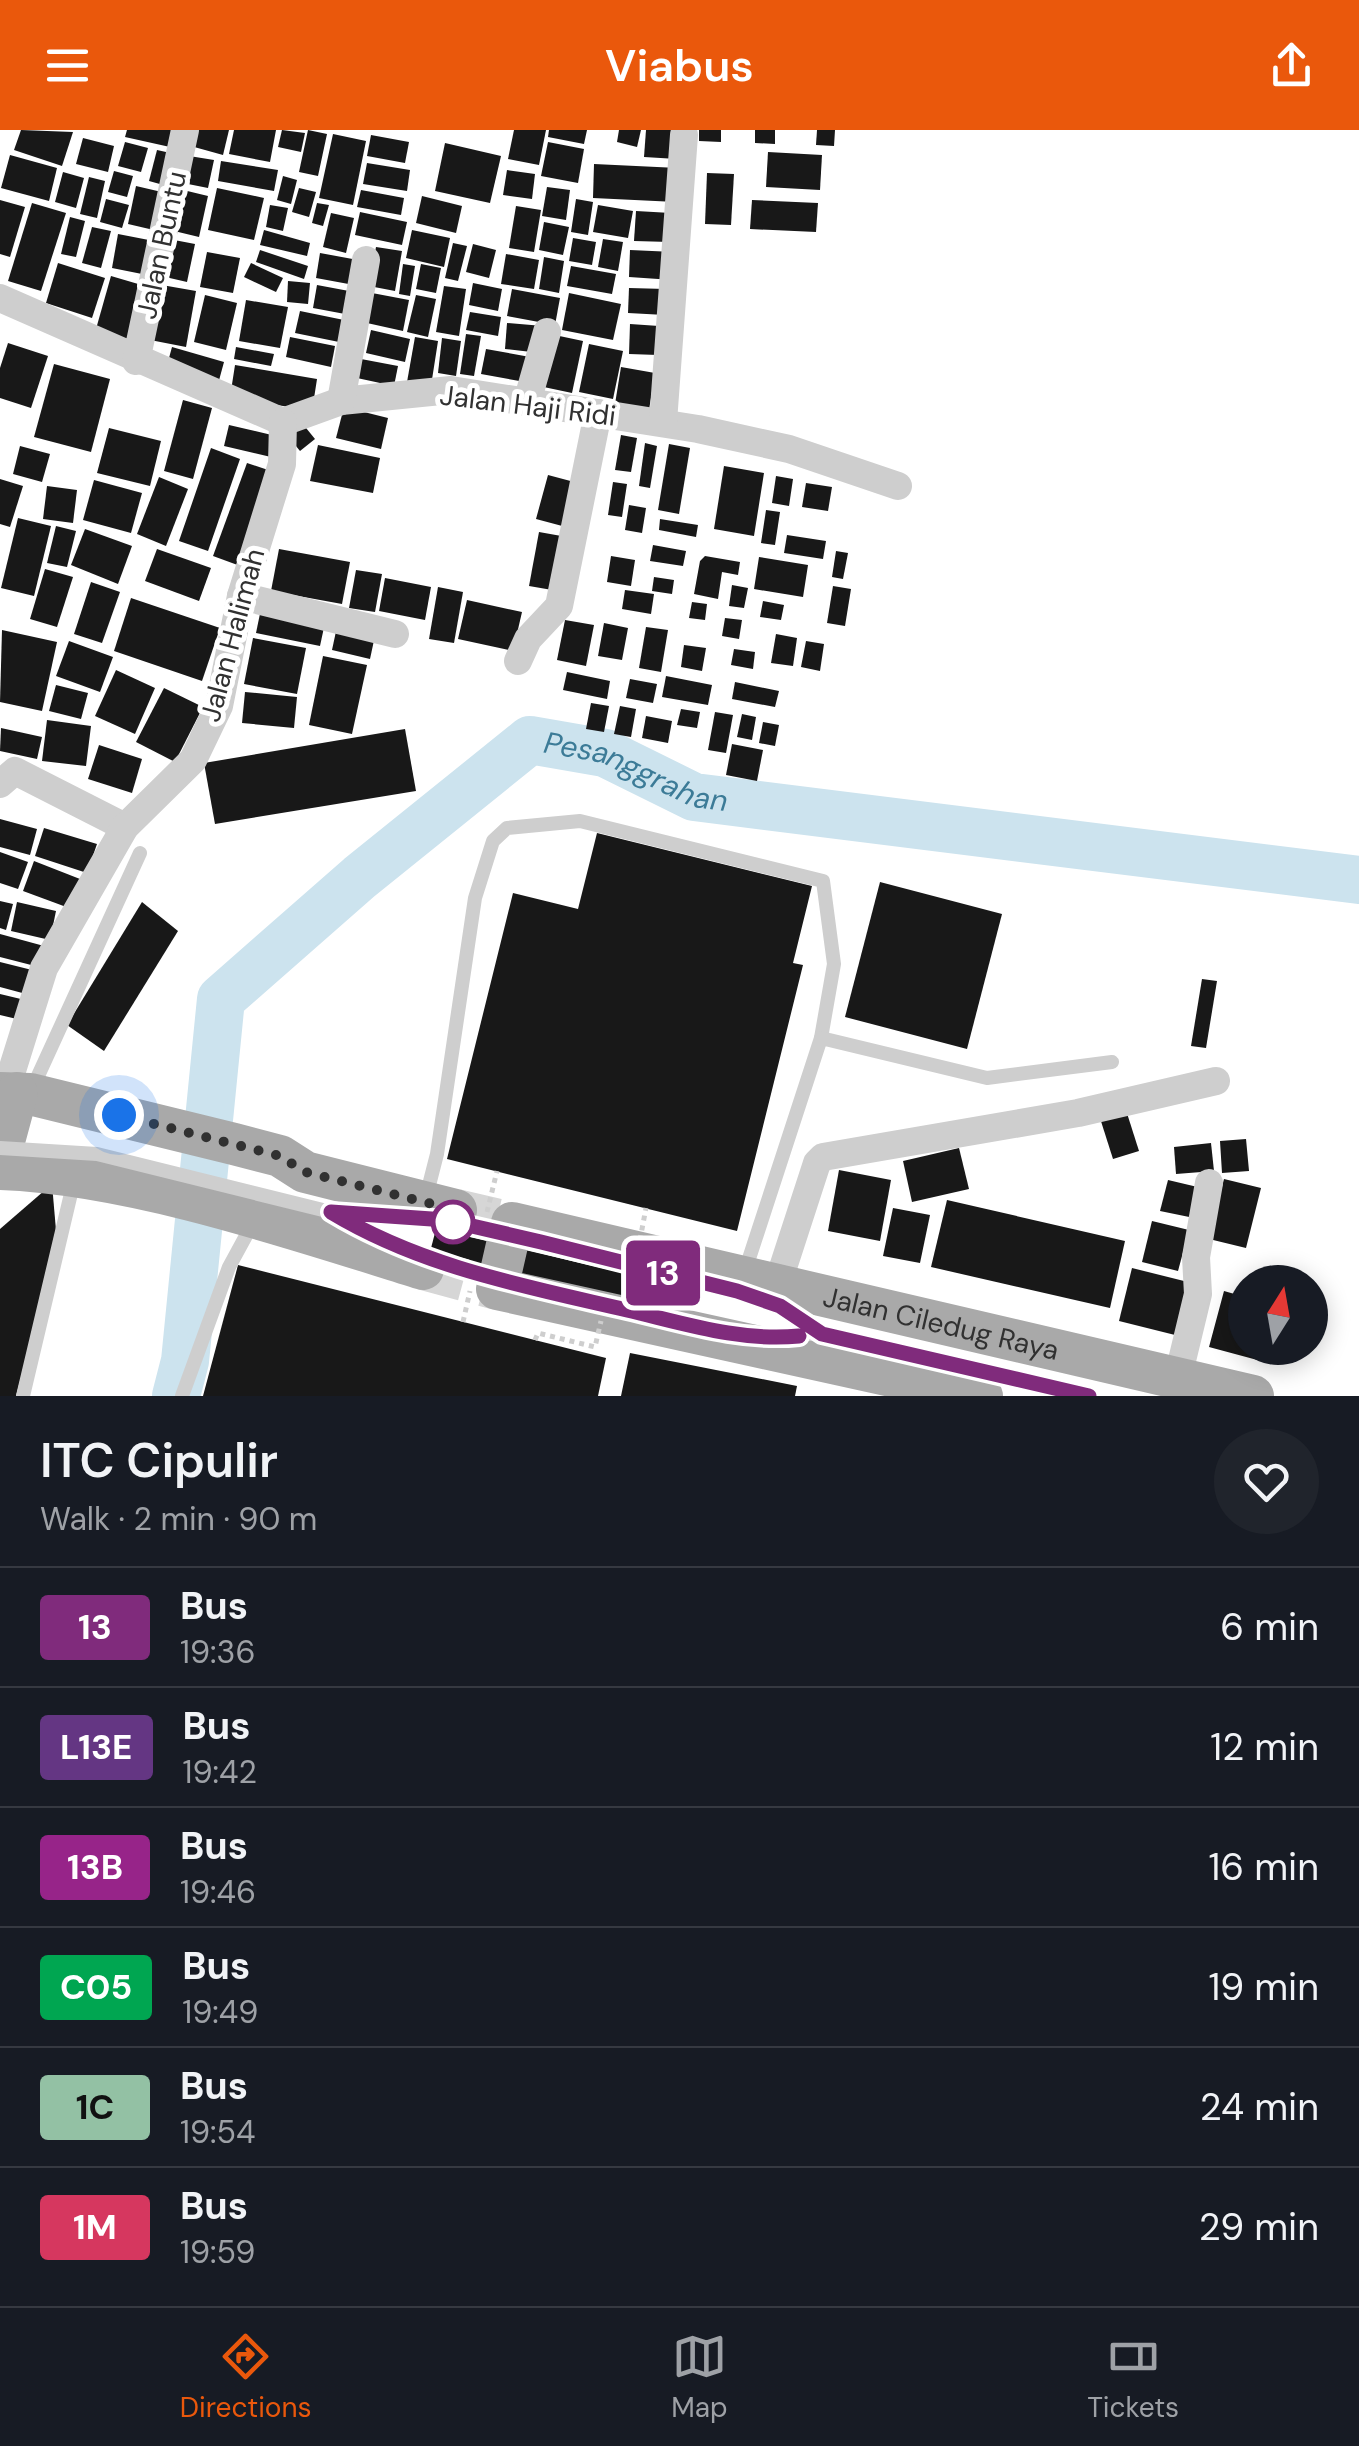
<!DOCTYPE html>
<html lang="en">
<head>
<meta charset="utf-8">
<style>
  body { margin:0; font-family:"DM Sans",sans-serif; background:#20242c; color:#f1f3f6; height:100vh; display:flex; flex-direction:column; font-size:38px; white-space:nowrap }
  * { box-sizing:border-box; margin:0 }
  p { font-size:32px; color:#9ea1a6 }
  .icon { flex:none; width:55px; height:55px; fill:none; stroke:currentColor; stroke-width:2; stroke-linecap:round; stroke-linejoin:round }
  .map { position:relative; height:1266px; overflow:hidden }
  .drawer { display:flex; flex-direction:column; background:#171b24; flex:1 }
  .drawer>* { flex:none }
  .badge { padding:0 20px; border-radius:8px; font-size:35px; line-height:65px }
  .needle { width:65px; rotate:11deg }
  .fabs { position:absolute; left:1228px; top:1135px; display:grid; gap:20px }
  .fabs a { display:grid; place-items:center; width:100px; height:100px; border-radius:50%; background:#171b24; box-shadow:0 5px 25px #0003; font-size:50px }
  .you { position:absolute; width:50px; height:50px; margin:-25px; border:8px solid #fff; border-radius:50%; background:#1a73e8; box-shadow:0 0 0 15px #1a73e833 }
  .map>.badge { position:absolute; translate:-50% -50%; box-shadow:0 0 0 5px #fff }
  .round { display:grid; place-items:center; flex:none; width:105px; height:105px; border-radius:52px; background:#20242c }
  .headline { display:flex; align-items:center; justify-content:space-between; height:170px; padding:0 40px }
  h1 { font-size:48px; font-weight:600; line-height:75px }
  ul { padding:0; list-style:none }
  li { display:flex; align-items:center; gap:30px; height:120px; padding:0 40px; border-top:2px solid #363941 }
  li div { flex:1 }
  li b { display:block; font-size:38px }
  li em { font-style:normal }
  li .badge { min-width:110px; font-weight:700; text-align:center }
  header { display:flex; justify-content:space-between; align-items:center; height:130px; padding:0 40px; background:#ea580c; color:#fff; font-size:45px; font-weight:600 }
  .menu { display:flex; justify-content:space-around; align-items:center; height:140px; border-top:2px solid #363941; background:#171b24; font-size:28px; color:#9ea1a6 }
  .menu a { display:grid; justify-items:center; gap:5px }
  .menu .active { color:#ea580c }
  .map>svg:first-child { display:block }
  .lines { fill:none; stroke-linecap:round; stroke-linejoin:round }
  .river { stroke:#cce3ee; stroke-width:48 }
  .building { fill:#181818 }
  .primary-tunnel { stroke:#d6d6d6; stroke-width:42; stroke-dasharray:42 21; stroke-linecap:butt }
  .lane { stroke:#cecece; stroke-width:14 }
  .street { stroke:#cecece; stroke-width:28 }
  .primary { stroke:#a9a9a9; stroke-width:42 }
  .path-bridge { stroke:#cecece; stroke-width:5; stroke-dasharray:5 5; stroke-linecap:butt }
  .lane-bridge { stroke:#cecece; stroke-width:14 }
  .line-casing { stroke:#fff; stroke-width:22 }
  .line { stroke:#802b7c; stroke-width:15 }
  .walk { stroke:#313131; stroke-width:10; stroke-dasharray:0 18 }
  .stop-dot { fill:#fff; stroke:#802b7c; stroke-width:5 }
  .labels { text-anchor:middle; stroke-width:10; stroke-linejoin:round; paint-order:stroke }
  .street-label { font-size:28px; fill:#313131; stroke:#fff }
  .water-label { font-size:30px; font-style:italic; fill:#3c7b97; stroke:#fff }
</style>
</head>
<body>
<header><svg class="icon" aria-label="menu" viewBox="0 0 24 24"><path d="M4 6h16M4 12h16M4 18h16"/></svg>Viabus<svg class="icon" aria-label="share" viewBox="0 0 24 24"><path d="M12 15V3M7 8l5-5 5 5M5 13v7h14v-7"/></svg></header>
<div class="map">
<svg width="1359" height="1266" viewBox="0 0 1359 1266">
  <rect width="100%" height="100%" fill="#fff"/>
  <g class="lines">
    <path class="river" id="s1" d="M176 1266 185 1231 221 869 360 747 530 610 605 623 694 667 1359 750"/>
  </g>
  <g class="building">
    <path d="M21 0 73 2 62 36 14 20Z"/>
    <path d="M127 0H174L170 17 125 7Z"/>
    <path d="M190 0H229L223 25 187 15Z"/>
    <path d="M234 0H276L270 32 229 24Z"/>
    <path d="M282 0 305 3 301 22 278 17Z"/>
    <path d="M308 0 327 4 318 46 299 42Z"/>
    <path d="M514 0H546L539 35 508 29Z"/>
    <path d="M549 0H587L584 14 548 7Z"/>
    <path d="M619 0H641L637 17 617 12Z"/>
    <path d="M646 0H678L677 29 644 27Z"/>
    <path d="M699 0H721V12L699 11Z"/>
    <path d="M755 0H775V14L755 13Z"/>
    <path d="M817 0H835L834 16 816 15Z"/>
    <path d="M333 4 366 11 353 75 319 68Z"/>
    <path d="M371 5 409 12 405 33 367 26Z"/>
    <path d="M83 8 114 16 108 42 76 34Z"/>
    <path d="M125 12 148 18 141 42 118 36Z"/>
    <path d="M548 12 584 19 578 53 541 46Z"/>
    <path d="M445 13 501 26 490 73 435 61Z"/>
    <path d="M157 20 175 24 167 56 149 51Z"/>
    <path d="M768 22 822 25 820 60 766 57Z"/>
    <path d="M10 25 57 38 49 71 1 58Z"/>
    <path d="M183 25 214 30 208 58 178 52Z"/>
    <path d="M221 31 278 40 274 61 218 51Z"/>
    <path d="M367 33 410 40 407 61 363 54Z"/>
    <path d="M594 34 678 38 676 72 593 68Z"/>
    <path d="M507 40 535 44 532 69 503 65Z"/>
    <path d="M114 41 133 46 127 67 108 62Z"/>
    <path d="M63 42 84 48 76 78 55 72Z"/>
    <path d="M707 43 734 44 731 95 705 94Z"/>
    <path d="M283 46 297 50 291 74 277 70Z"/>
    <path d="M89 47 105 51 97 88 80 84Z"/>
    <path d="M136 56 166 63 158 101 128 94Z"/>
    <path d="M547 57 570 60 566 90 542 86Z"/>
    <path d="M217 58 264 68 254 110 208 100Z"/>
    <path d="M299 58 316 62 309 87 292 82Z"/>
    <path d="M179 59 208 66 199 107 170 100Z"/>
    <path d="M361 60 404 68 401 85 357 77Z"/>
    <path d="M422 66 462 76 456 103 416 93Z"/>
    <path d="M106 69 129 75 122 98 100 92Z"/>
    <path d="M576 69 593 72 588 105 571 102Z"/>
    <path d="M0 70 25 77 10 127 0 124Z"/>
    <path d="M752 70 818 73 816 102 750 99Z"/>
    <path d="M32 73 66 83 41 161 8 151Z"/>
    <path d="M317 73 329 75 323 96 312 93Z"/>
    <path d="M270 75 288 78 283 101 266 97Z"/>
    <path d="M598 75 633 81 628 108 593 102Z"/>
    <path d="M516 76 541 80 534 122 509 118Z"/>
    <path d="M636 81 671 83 670 112 634 111Z"/>
    <path d="M360 82 407 92 402 115 355 105Z"/>
    <path d="M331 83 354 88 346 123 323 117Z"/>
    <path d="M70 87 85 91 76 127 61 124Z"/>
    <path d="M544 92 569 97 563 125 539 120Z"/>
    <path d="M92 97 111 101 101 138 82 133Z"/>
    <path d="M264 100 310 113 307 126 260 115Z"/>
    <path d="M412 100 450 108 444 137 406 128Z"/>
    <path d="M118 104 154 111 147 145 112 138Z"/>
    <path d="M573 108 596 112 592 135 569 131Z"/>
    <path d="M169 109 195 114 187 152 161 146Z"/>
    <path d="M603 109 623 112 618 141 598 137Z"/>
    <path d="M453 113 467 116 458 151 445 148Z"/>
    <path d="M473 114 496 120 489 148 466 142Z"/>
    <path d="M376 117 402 121 395 161 369 156Z"/>
    <path d="M260 120 308 136 304 149 256 132Z"/>
    <path d="M630 120 674 122 673 150 629 147Z"/>
    <path d="M207 122 240 128 233 163 200 157Z"/>
    <path d="M320 123 358 130 354 155 316 148Z"/>
    <path d="M506 124 539 130 534 159 501 154Z"/>
    <path d="M544 127 564 131 559 163 539 159Z"/>
    <path d="M58 133 105 148 92 188 46 173Z"/>
    <path d="M251 133 283 148 276 162 244 147Z"/>
    <path d="M403 134 415 136 410 166 399 164Z"/>
    <path d="M421 134 441 138 436 163 416 159Z"/>
    <path d="M571 136 616 144 612 164 567 156Z"/>
    <path d="M111 146 145 156 134 211 96 199Z"/>
    <path d="M288 151 310 153 308 174 287 172Z"/>
    <path d="M473 153 502 159 498 181 469 175Z"/>
    <path d="M156 154 196 161 186 217 145 209Z"/>
    <path d="M317 155 349 161 345 184 313 178Z"/>
    <path d="M444 156 466 159 459 206 436 202Z"/>
    <path d="M629 158 666 159 665 185 628 183Z"/>
    <path d="M512 159 560 168 555 195 507 186Z"/>
    <path d="M372 163 409 170 403 201 367 193Z"/>
    <path d="M569 163 621 174 613 210 562 200Z"/>
    <path d="M205 165 237 173 226 220 194 212Z"/>
    <path d="M416 165 436 169 428 207 407 202Z"/>
    <path d="M246 170 288 177 280 218 239 211Z"/>
    <path d="M300 181 344 190 339 212 295 203Z"/>
    <path d="M470 182 501 187 498 206 466 200Z"/>
    <path d="M507 193 543 196 540 223 505 219Z"/>
    <path d="M630 194 659 196 658 225 629 224Z"/>
    <path d="M371 200 410 209 405 232 366 223Z"/>
    <path d="M466 204 481 206 474 246 460 244Z"/>
    <path d="M550 204 583 211 572 263 539 256Z"/>
    <path d="M290 207 335 216 331 237 286 227Z"/>
    <path d="M415 207 438 211 431 256 407 252Z"/>
    <path d="M442 208 461 211 456 246 438 243Z"/>
    <path d="M8 213 48 226 31 278 0 268V238Z"/>
    <path d="M589 214 623 221 613 269 579 262Z"/>
    <path d="M172 217 224 232 218 254 166 239Z"/>
    <path d="M236 217 274 224 271 236 234 229Z"/>
    <path d="M486 219 530 227 525 252 481 244Z"/>
    <path d="M361 229 398 236 394 256 357 248Z"/>
    <path d="M54 234 110 249 91 322 34 307Z"/>
    <path d="M235 235 317 249 312 281 230 267Z"/>
    <path d="M621 237 655 243 649 280 615 274Z"/>
    <path d="M183 270 212 278 193 349 164 341Z"/>
    <path d="M344 277 388 288 381 319 336 308Z"/>
    <path d="M302 293 315 309 300 321 287 305Z"/>
    <path d="M229 295 276 306 271 327 224 316Z"/>
    <path d="M109 298 161 311 150 356 97 343Z"/>
    <path d="M621 305 637 308 631 342 615 340Z"/>
    <path d="M645 313 657 316 650 358 639 356Z"/>
    <path d="M669 314 690 318 679 384 658 380Z"/>
    <path d="M318 315 380 328 373 363 310 351Z"/>
    <path d="M20 316 50 324 42 352 13 344Z"/>
    <path d="M211 318 240 329 208 421 179 411Z"/>
    <path d="M247 333 277 343 243 437 213 426Z"/>
    <path d="M724 336 764 343 754 406 714 399Z"/>
    <path d="M548 345 578 353 566 397 536 389Z"/>
    <path d="M776 346 793 349 789 376 772 373Z"/>
    <path d="M159 347 188 359 166 416 137 404Z"/>
    <path d="M0 349 23 356 10 397 0 394Z"/>
    <path d="M94 350 142 363 131 403 83 390Z"/>
    <path d="M613 352 627 354 622 387 608 385Z"/>
    <path d="M806 353 832 357 828 381 802 377Z"/>
    <path d="M47 356 77 360 73 393 43 389Z"/>
    <path d="M629 375 646 378 642 403 625 400Z"/>
    <path d="M766 380 780 382 775 415 761 413Z"/>
    <path d="M18 388 51 396 34 466 1 458Z"/>
    <path d="M660 389 698 395 696 407 659 400Z"/>
    <path d="M56 396 76 401 67 437 47 433Z"/>
    <path d="M85 399 132 416 118 454 71 435Z"/>
    <path d="M539 402 567 407 558 461 529 456Z"/>
    <path d="M787 405 826 411 823 429 784 423Z"/>
    <path d="M653 415 686 421 683 436 650 431Z"/>
    <path d="M157 419 211 438 199 471 145 451Z"/>
    <path d="M279 419 350 432 342 474 271 461Z"/>
    <path d="M836 421 848 423 843 449 832 447Z"/>
    <path d="M611 426 635 430 631 456 607 452Z"/>
    <path d="M705 426 740 432 738 445 722 442 718 469 694 464 700 431Z"/>
    <path d="M759 427 808 435 803 467 754 459Z"/>
    <path d="M45 439 73 447 57 497 30 489Z"/>
    <path d="M356 440 382 444 375 482 349 478Z"/>
    <path d="M654 447 674 450 672 464 652 461Z"/>
    <path d="M385 448 431 457 425 490 379 481Z"/>
    <path d="M91 452 120 462 102 513 74 504Z"/>
    <path d="M732 455 748 458 744 478 729 476Z"/>
    <path d="M833 456 851 459 845 496 827 493Z"/>
    <path d="M438 457 463 462 454 513 429 509Z"/>
    <path d="M625 460 654 464 651 484 622 479Z"/>
    <path d="M131 468 220 498 202 551 114 521Z"/>
    <path d="M467 470 522 482 513 521 458 509Z"/>
    <path d="M763 471 784 475 781 490 760 487Z"/>
    <path d="M692 472 707 474 705 490 689 488Z"/>
    <path d="M262 474 326 488 320 516 256 503Z"/>
    <path d="M725 488 742 490 739 509 722 506Z"/>
    <path d="M565 490 594 495 586 536 557 530Z"/>
    <path d="M338 492 376 501 370 529 332 520Z"/>
    <path d="M604 493 628 498 622 530 598 526Z"/>
    <path d="M646 497 668 500 661 542 639 538Z"/>
    <path d="M2 500 57 512 42 581 0 572Z"/>
    <path d="M776 504 797 508 793 536 771 533Z"/>
    <path d="M253 508 306 518 297 564 244 554Z"/>
    <path d="M69 511 113 527 100 562 56 546Z"/>
    <path d="M806 511 824 514 820 541 801 537Z"/>
    <path d="M684 515 706 518 702 541 681 537Z"/>
    <path d="M734 519 755 522 753 539 731 535Z"/>
    <path d="M323 526 367 535 352 604 309 595Z"/>
    <path d="M116 540 155 558 135 604 95 586Z"/>
    <path d="M567 542 610 551 607 569 563 560Z"/>
    <path d="M666 546 712 555 708 575 662 567Z"/>
    <path d="M630 549 657 554 653 573 626 568Z"/>
    <path d="M735 552 779 561 775 577 732 569Z"/>
    <path d="M56 555 88 563 81 589 49 581Z"/>
    <path d="M164 558 203 577 175 632 136 612Z"/>
    <path d="M245 562 297 567 294 598 242 593Z"/>
    <path d="M591 573 609 576 604 602 586 599Z"/>
    <path d="M620 576 636 579 631 607 614 604Z"/>
    <path d="M681 579 700 582 697 598 677 595Z"/>
    <path d="M715 582 733 585 726 623 708 620Z"/>
    <path d="M742 584 756 587 752 610 737 607Z"/>
    <path d="M646 586 672 591 668 613 642 608Z"/>
    <path d="M47 590 91 596 86 636 42 631Z"/>
    <path d="M763 592 779 595 775 616 759 613Z"/>
    <path d="M1 598 42 607 37 629 0 621Z"/>
    <path d="M405 599 416 661 215 694 204 633Z"/>
    <path d="M732 614 763 620 757 651 726 645Z"/>
    <path d="M99 615 142 629 132 663 88 649Z"/>
    <path d="M0 689 37 699 30 725 0 717Z"/>
    <path d="M44 698 97 714 87 743 35 726Z"/>
    <path d="M597 703 812 756 793 833 803 835 737 1101 447 1029 513 763 578 779Z"/>
    <path d="M0 722 28 732 18 759 0 753Z"/>
    <path d="M34 731 80 749 69 778 23 761Z"/>
    <path d="M880 752 1002 784 967 919 845 887Z"/>
    <path d="M0 771 13 774 6 800 0 798Z"/>
    <path d="M17 772 56 781 50 810 11 801Z"/>
    <path d="M142 772 178 801 104 921 67 895Z"/>
    <path d="M0 804 44 816 39 837 0 827Z"/>
    <path d="M0 832 32 840 26 864 0 857Z"/>
    <path d="M1202 849 1217 851 1206 918 1191 916Z"/>
    <path d="M0 864 25 870 21 890 0 885Z"/>
    <path d="M1125 977 1139 1021 1113 1029 1099 985Z"/>
    <path d="M1246 1009 1249 1041 1222 1043 1220 1011Z"/>
    <path d="M1211 1013 1214 1041 1176 1044 1174 1017Z"/>
    <path d="M959 1018 969 1059 912 1072 903 1031Z"/>
    <path d="M839 1040 891 1050 880 1111 828 1101Z"/>
    <path d="M1224 1049 1261 1058 1246 1118 1209 1109Z"/>
    <path d="M1168 1050 1206 1059 1199 1089 1160 1081Z"/>
    <path d="M52 1054 57 1112 16 1266H0V1099Z"/>
    <path d="M947 1070 1125 1111 1110 1178 931 1137Z"/>
    <path d="M893 1078 930 1085 920 1133 883 1126Z"/>
    <path d="M1152 1091 1189 1100 1178 1141 1142 1132Z"/>
    <path d="M436 1099 640 1147 635 1171 430 1122Z"/>
    <path d="M238 1135 606 1228 598 1266H203Z"/>
    <path d="M1132 1138 1196 1154 1183 1207 1119 1191Z"/>
    <path d="M1224 1161 1245 1167V1218H1265L1261 1231 1209 1217Z"/>
    <path d="M630 1223 797 1256 795 1266H621Z"/>
  </g>
  <g class="lines">
    <g class="primary-tunnel">
      <path d="M456 1080 512 1093"/>
      <path d="M423 1139 497 1159"/>
    </g>
    <g class="lane">
      <path d="M32 959 140 723"/>
      <path d="M426 1067 437 1024 475 768 493 711 507 698 580 691 823 751 834 834 821 908"/>
      <path d="M744 1144 821 908 987 948 1112 932"/>
      <path d="M822 1203 1088 1266"/>
      <path d="M23 1266 73 1055"/>
      <path d="M182 1266 229 1137 254 1091"/>
    </g>
    <g class="street">
      <path d="M0 168 283 292 341 271 451 260 698 299 789 319 898 356"/>
      <path d="M136 231 185 0"/>
      <path d="M341 271 366 130"/>
      <path d="M527 272 547 202"/>
      <path d="M663 292 684 5"/>
      <path d="M241 466 395 504"/>
      <path d="M518 531 528 509 559 476 598 283"/>
      <path d="M0 654 15 641 125 697"/>
      <path d="M5 963 44 838 125 697 193 630 219 576 241 466 282 334 283 292"/>
      <path d="M777 1156 817 1033 823 1027 1078 983 1216 951"/>
      <path d="M1178 1247 1198 1164 1196 1127 1209 1053"/>
    </g>
    <g class="primary">
      <path d="M0 963 30 964 234 1014 280 1026 305 1042 456 1080"/>
      <path d="M0 1026 17 963"/>
      <path d="M0 1039C134 1044 294 1099 423 1139"/>
      <path id="s2" d="M982 1266 497 1159 512 1093 1253 1266"/>
    </g>
    <g class="path-bridge">
      <path d="M487 1082 497 1041"/>
      <path d="M638 1120 646 1078"/>
      <path d="M463 1192 470 1161"/>
      <path d="M535 1210 538 1203 595 1217 601 1191"/>
    </g>
    <g class="lane-bridge">
      <path d="M0 1018 97 1024 331 1082 446 1090 737 1161 780 1176 822 1203"/>
      <path d="M332 1083C414 1133 505 1151 597 1173 673 1191 744 1212 822 1203"/>
    </g>
  </g>
  <g class="lines">
    <defs>
      <path id="line" d="M799 1206C741 1212 683 1193 627 1180 524 1156 422 1137 331 1082L446 1090 541 1112 737 1161 780 1176 822 1204 1089 1266"/>
    </defs>
    <use href="#line" class="line-casing"/>
    <use href="#line" class="line"/>
    <path class="walk" d="M119 985 280 1026 305 1042 456 1080 453 1092"/>
  </g>
  <circle class="stop-dot" cx="453" cy="1092" r="20"/>
  <g class="labels">
    <g class="street-label">
      <text transform="translate(161 115) rotate(-78)" y="10">Jalan Buntu</text>
      <text transform="translate(528 275) rotate(7)" y="10">Jalan Haji Ridi</text>
      <text transform="translate(232 505) rotate(-75)" y="10">Jalan Halimah</text>
      <text dy="10" stroke="none"><textPath href="#s2" startOffset="1005">Jalan Ciledug Raya</textPath></text>
    </g>
    <g class="water-label">
      <text dy="10" stroke="none"><textPath href="#s1" startOffset="915">Pesanggrahan</textPath></text>
    </g>
  </g>
</svg>
<div class="fabs">
<a><svg class="needle" viewBox="-14 -14 28 28"><path d="M0-13l5 13h-10z" fill="#e53935"/><path d="M0 13l5-13h-10z" fill="#9ea1a6"/></svg></a>
</div>
<div class="you" style="left:119px;top:985px"></div>
<b class="badge" style="left:663px;top:1143px;background:#802b7c;color:#fff">13</b>
</div>
<section class="drawer">
<div class="headline"><div><h1>ITC Cipulir</h1><p>Walk · 2 min · 90 m</p></div><a class="round"><svg class="icon" aria-label="heart" viewBox="0 0 24 24"><path d="M12 20l-8-8c-3-5 5-10 8-4 3-6 11-1 8 4z"/></svg></a></div>
<ul>
<li><span class="badge" style="background:#802b7c;color:#fff">13</span><div><b>Bus</b><p>19:36</p></div><em>6 min</em></li>
<li><span class="badge" style="background:#643683;color:#fff">L13E</span><div><b>Bus</b><p>19:42</p></div><em>12 min</em></li>
<li><span class="badge" style="background:#972489;color:#fff">13B</span><div><b>Bus</b><p>19:46</p></div><em>16 min</em></li>
<li><span class="badge" style="background:#00a651;color:#fff">C05</span><div><b>Bus</b><p>19:49</p></div><em>19 min</em></li>
<li><span class="badge" style="background:#93c1a4;color:#111">1C</span><div><b>Bus</b><p>19:54</p></div><em>24 min</em></li>
<li><span class="badge" style="background:#d6375f;color:#fff">1M</span><div><b>Bus</b><p>19:59</p></div><em>29 min</em></li>
</ul>
</section>
<nav class="menu">
<a class="active"><svg class="icon" aria-label="directions" viewBox="0 0 24 24"><path d="M12 3l9 9-9 9-9-9zM9 14v-3h6M13 9l2 2-2 2"/></svg>Directions</a>
<a><svg class="icon" aria-label="map" viewBox="0 0 24 24"><path d="M3 6l6-2 6 2 6-2v14l-6 2-6-2-6 2zM9 4v14M15 6v14"/></svg>Map</a>
<a><svg class="icon" aria-label="tickets" viewBox="0 0 24 24"><path d="M3 7h18v10H3zM15 7v10"/></svg>Tickets</a>
</nav>
</body>
</html>
